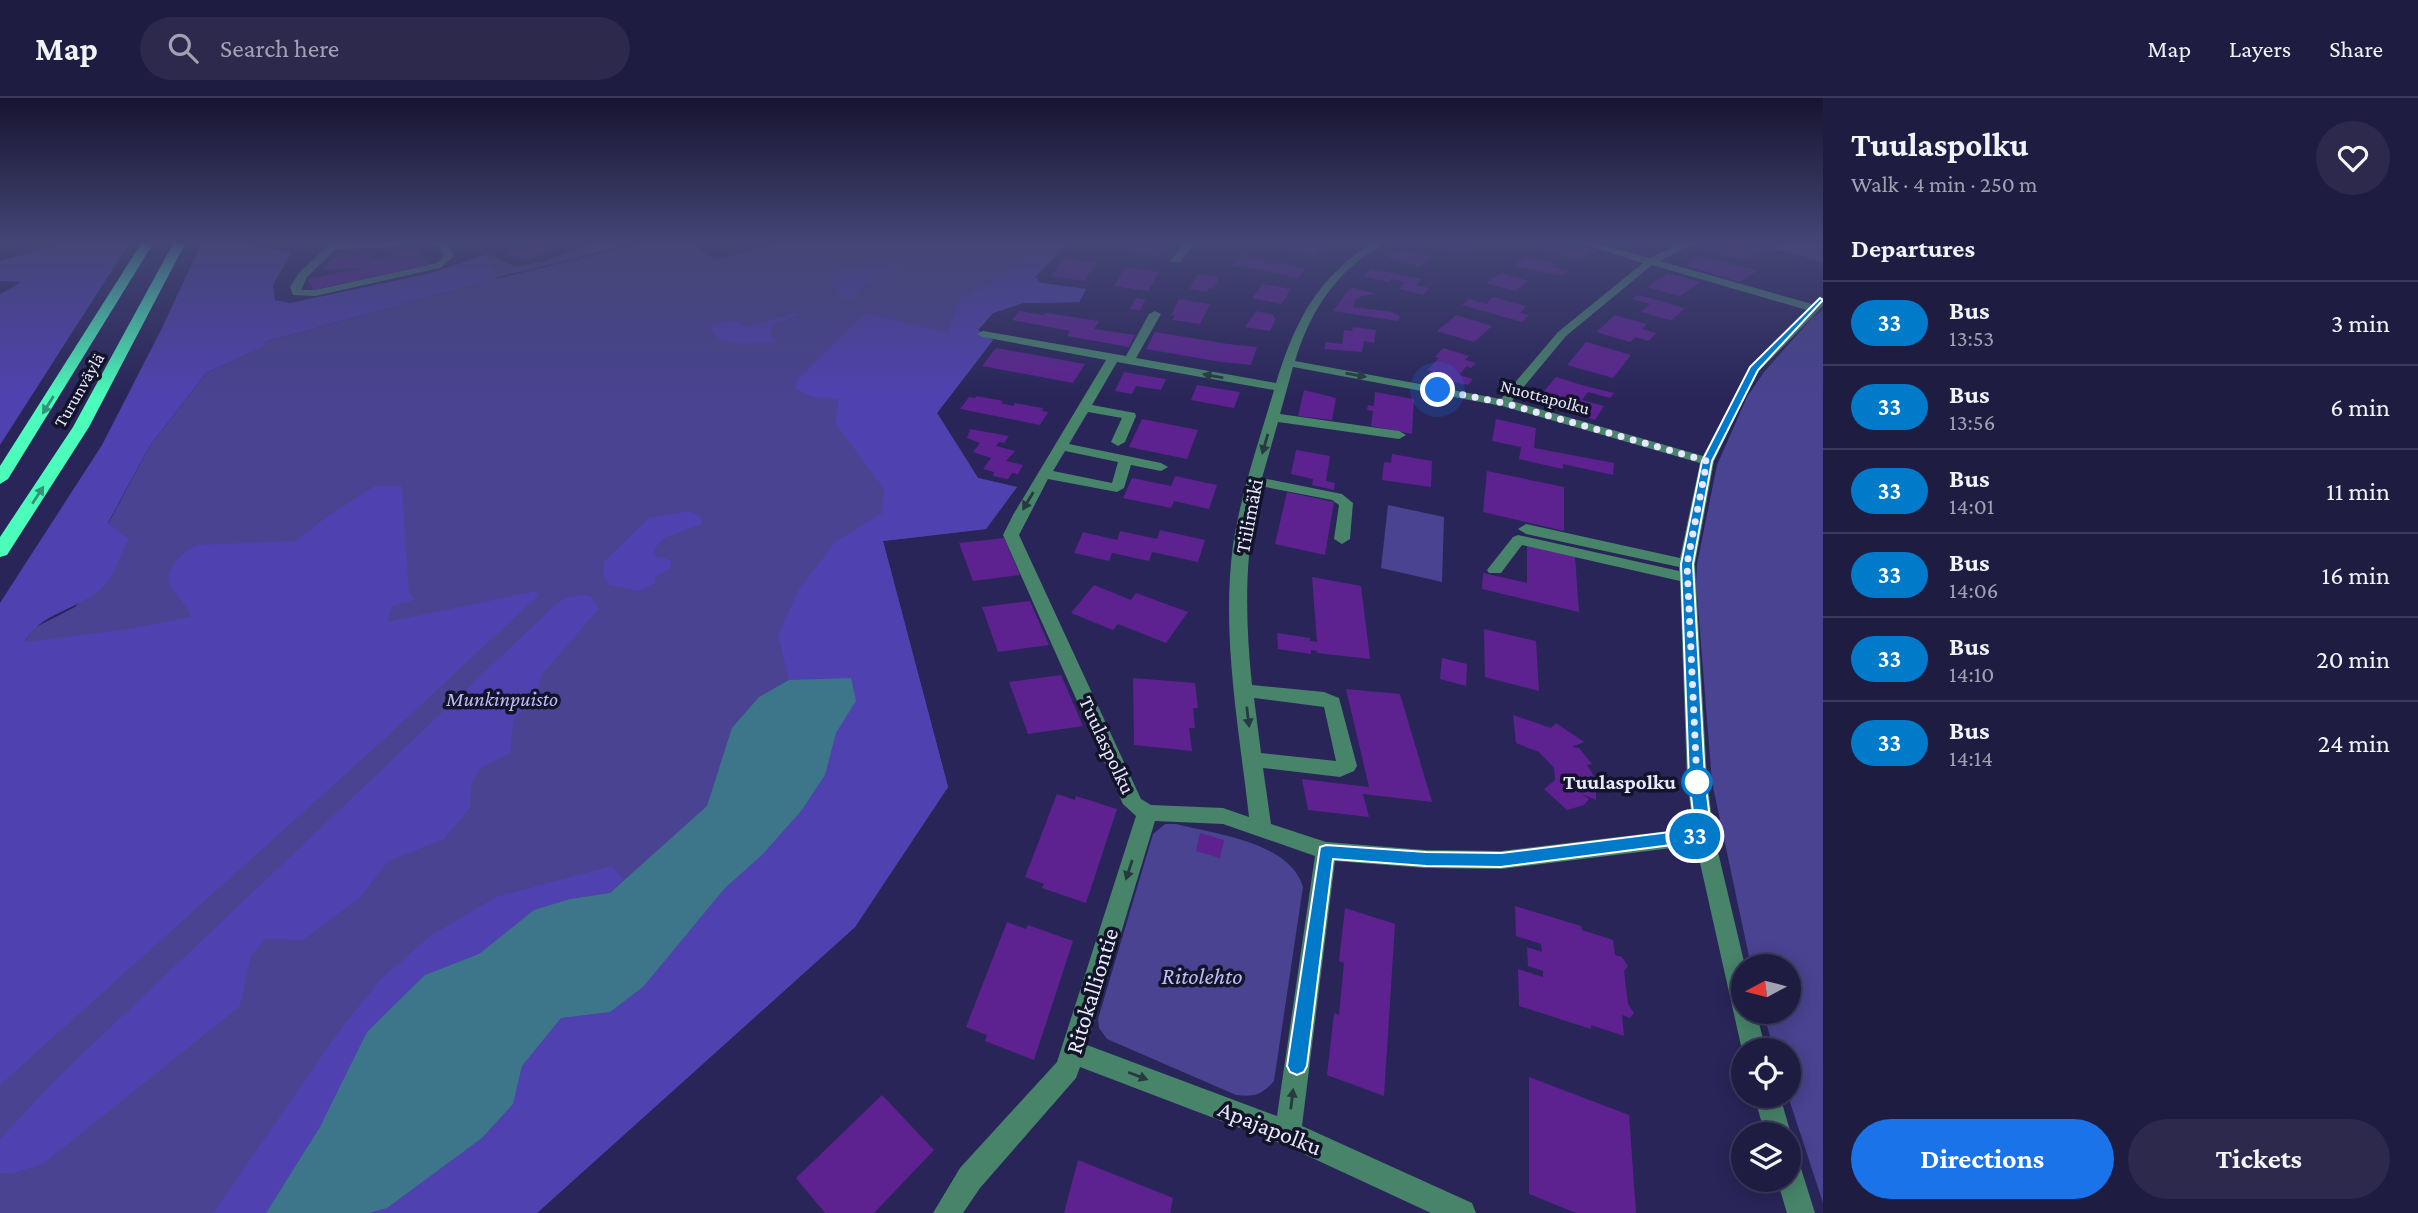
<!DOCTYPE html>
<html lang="en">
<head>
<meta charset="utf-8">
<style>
  body { margin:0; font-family:"Crimson Pro",serif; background:#2c294d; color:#f1f3f6; height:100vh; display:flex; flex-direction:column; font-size:26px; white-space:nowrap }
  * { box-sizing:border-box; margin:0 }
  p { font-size:23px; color:#a1a1b2 }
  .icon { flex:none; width:38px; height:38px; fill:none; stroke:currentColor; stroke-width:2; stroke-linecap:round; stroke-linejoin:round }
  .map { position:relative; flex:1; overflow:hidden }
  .panel { display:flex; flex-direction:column; background:#1f1c42; width:595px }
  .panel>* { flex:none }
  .badge { padding:0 14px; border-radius:23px; font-size:24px; line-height:46px }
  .needle { width:46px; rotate:263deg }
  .fabs { position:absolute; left:1731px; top:856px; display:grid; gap:14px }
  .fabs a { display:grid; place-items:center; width:70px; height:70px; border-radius:50%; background:#1f1c42; box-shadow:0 4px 18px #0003,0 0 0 2px #3c3a5b; font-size:35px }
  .you { position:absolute; width:35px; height:35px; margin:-18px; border:5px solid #fff; border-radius:50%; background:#1a73e8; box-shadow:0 0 0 10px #1a73e833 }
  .map>.badge { position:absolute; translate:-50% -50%; box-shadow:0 0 0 4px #fff }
  h2 { padding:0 28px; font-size:26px; line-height:63px }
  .round { display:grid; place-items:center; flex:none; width:74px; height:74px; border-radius:37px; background:#2c294d }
  .headline { display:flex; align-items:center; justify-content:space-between; height:119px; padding:0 28px }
  h1 { font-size:33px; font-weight:700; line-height:52px }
  .cta { display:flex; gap:14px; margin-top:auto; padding:14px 28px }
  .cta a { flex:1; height:80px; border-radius:42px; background:#1a73e8; color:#fff; font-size:28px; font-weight:700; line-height:80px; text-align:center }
  .cta a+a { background:#2c294d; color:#f1f3f6 }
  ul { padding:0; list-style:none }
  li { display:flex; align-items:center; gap:21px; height:84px; padding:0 28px; border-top:2px solid #3c3a5b }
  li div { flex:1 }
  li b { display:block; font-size:26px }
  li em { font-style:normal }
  li .badge { min-width:77px; font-weight:700; text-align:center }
  header { display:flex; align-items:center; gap:42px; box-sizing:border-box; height:98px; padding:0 35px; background:#1f1c42; border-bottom:2px solid #3c3a5b }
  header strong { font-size:33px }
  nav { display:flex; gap:38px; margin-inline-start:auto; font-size:24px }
  .search { width:490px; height:63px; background:#2c294d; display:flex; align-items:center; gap:18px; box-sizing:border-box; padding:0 24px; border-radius:38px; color:#a1a1b2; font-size:26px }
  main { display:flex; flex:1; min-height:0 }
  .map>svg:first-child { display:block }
  .green { fill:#494391 }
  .forest { fill:#5041b0 }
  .water { fill:#3d768b }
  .building { fill:#5d2290 }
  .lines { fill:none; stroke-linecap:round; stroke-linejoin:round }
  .minor { fill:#478469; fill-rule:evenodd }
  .highway { fill:#4bfcba; fill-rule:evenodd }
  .oneway { fill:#253b3f }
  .oneway2 { fill:#329379 }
  .line { fill:#007ac9; stroke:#fff; stroke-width:2 }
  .walk { stroke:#e7e8fc; stroke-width:7; stroke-dasharray:0 12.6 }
  .stop-dot { fill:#fff; stroke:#007ac9; stroke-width:3.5 }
  .labels { text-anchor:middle; stroke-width:7; stroke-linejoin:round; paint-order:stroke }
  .far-street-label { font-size:18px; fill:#e7e8fc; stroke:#131329 }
  .street-label { font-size:21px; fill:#e7e8fc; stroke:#131329 }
  .park-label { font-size:21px; font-style:italic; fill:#bdbef7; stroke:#131329 }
  .stop-label { font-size:21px; font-weight:bold; fill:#e7e8fc; stroke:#131329; text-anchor:end }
  .near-park-label { font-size:24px; font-style:italic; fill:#bdbef7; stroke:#131329 }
  .near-street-label { font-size:24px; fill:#e7e8fc; stroke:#131329 }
</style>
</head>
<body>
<header>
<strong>Map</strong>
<div class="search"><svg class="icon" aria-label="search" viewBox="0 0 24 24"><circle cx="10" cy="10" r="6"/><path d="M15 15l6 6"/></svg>Search here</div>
<nav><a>Map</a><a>Layers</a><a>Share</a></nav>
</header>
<main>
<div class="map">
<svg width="1823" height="1115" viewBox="0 0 1823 1115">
  <rect width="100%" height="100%" fill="#292558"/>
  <g class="green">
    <path d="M595 144H641L495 180 488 156 516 169 546 163Z"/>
    <path d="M648 144H690L715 162 781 144H1068L1035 179 1041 185 1086 191 1079 204 1023 205 993 215 978 232 993 242 937 315 978 380 1017 389 986 431 883 443 948 689 855 829 537 1115H0V573L25 544 32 531 75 509 128 441 108 426 149 349 206 275 264 248 262 246 268 243 496 181Z"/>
    <path d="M1750 144 1779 148 1787 144H1823V164Z"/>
    <path d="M1823 212V1105L1788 998V952H1774L1763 914H1788V868H1751L1712 684 1696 484 1697 466 1717 367 1747 299 1764 274 1813 219Z"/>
    <path d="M1388 407 1444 419 1442 484 1381 470Z"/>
    <path d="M1165 726H1176C1215 736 1290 744 1303 789L1274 983C1262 997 1254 999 1236 997L1107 941 1099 930 1098 921 1153 736Z"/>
  </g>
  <g class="forest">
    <path d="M84 144H130L0 347V196L21 184 0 183V163L59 146Z"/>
    <path d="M202 144H243V146L291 155 273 187 275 202 290 205 427 176 488 156 496 181 268 243 263 246 265 248 206 275 149 349 108 425 129 441C121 455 115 478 103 489 81 511 37 516 25 544L129 531 191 519C187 507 179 501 172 491 159 474 183 454 197 447L295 443 328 418 375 388H402L409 494 415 502 392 508 387 524 536 493 539 497 379 646 0 987V505L102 347 161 232Z"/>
    <path d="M1043 144H1068L1035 179 1041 185 1086 191 1079 204 1023 205 993 215 978 232 993 242 937 315 978 380 1017 389 986 431 883 443 948 689 855 829 537 1115H369L387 1110 482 1040 513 1006 522 968 561 920 610 914 643 889 725 790 762 757 802 712 825 677 836 635 856 603 850 580 789 582 778 537 798 493 835 444 882 415 884 391 835 325 839 301 813 299 795 291 797 282 865 215 948 235 959 201 993 184Z"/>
    <path d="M880 162 904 163 885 181 870 183 851 202 843 201 832 187 833 174C851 172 861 165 880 162Z"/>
    <path d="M794 215 798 217 774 226 770 235 776 244C763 245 728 248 718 240 715 238 713 234 711 232L713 225 739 223 743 228H752Z"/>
    <path d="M690 413 701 419 702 426 664 440 654 451 655 458 671 462 670 470 655 480V485L639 493 609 487 603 476 604 464 649 420Z"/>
    <path d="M580 497 590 498 599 511 542 576 536 602 514 620 510 655 482 669 471 686 470 710 444 741 388 763 361 799 303 842 266 841 251 858 240 908 43 1066 14 1075H0V1041L58 979 553 509 565 500Z"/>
    <path d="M612 768 624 782 609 795 570 801 534 812 479 856 425 877 320 1029 266 1115H213L339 933 380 882 430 838 496 799Z"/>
  </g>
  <path class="water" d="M851 580 856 603 836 635 825 677 802 712 762 757 725 790 643 889 610 914 561 920 522 968 513 1006 482 1040 387 1110 369 1115H266L320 1029 367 934 425 877 479 856 534 812 570 801 610 795 707 708 732 630 759 599 789 582Z"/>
  <g class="building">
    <path d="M533 144H567L527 163 503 155Z"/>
    <path d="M1134 144H1158L1166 145 1158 159 1128 154Z"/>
    <path d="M1301 144H1324L1330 145 1314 158 1290 152Z"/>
    <path d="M1428 144H1480L1462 154Z"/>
    <path d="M1557 144H1564L1595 153 1577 162 1542 151Z"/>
    <path d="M1615 144H1654L1637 151Z"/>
    <path d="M1721 144H1735L1763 152 1743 163 1705 152Z"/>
    <path d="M414 147 430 166 313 192 308 181 361 170 322 172 333 159 373 157 369 162 393 158 388 152Z"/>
    <path d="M1403 152 1420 157 1434 159 1419 169 1386 159Z"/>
    <path d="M1242 157 1265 162 1263 165H1275L1273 167 1280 165 1306 171 1298 180 1233 167Z"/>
    <path d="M1527 158 1555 166 1552 168 1569 173 1561 178 1512 168Z"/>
    <path d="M1702 158 1757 173 1740 184 1684 167Z"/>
    <path d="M1065 160 1097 165 1084 183 1051 178Z"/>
    <path d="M1125 169 1159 174 1148 193 1114 188Z"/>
    <path d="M1371 171 1422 181 1416 187 1429 190 1423 197 1399 191 1405 184 1391 181 1388 184 1364 178Z"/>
    <path d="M1501 175 1529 183 1515 193 1486 185Z"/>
    <path d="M1668 175 1700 184 1680 198 1647 189Z"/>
    <path d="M1197 176 1219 179 1214 191 1209 190 1207 194 1190 191Z"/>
    <path d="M1263 186 1291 191 1281 206 1252 200Z"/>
    <path d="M1351 189 1377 196 1361 198 1355 202 1353 209 1392 214 1400 218 1398 223 1333 213Z"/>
    <path d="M1637 197 1657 202 1685 210 1672 222 1665 221 1641 214 1650 206 1632 201Z"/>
    <path d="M1493 199 1526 208 1520 215 1529 217 1522 224 1462 207 1469 201 1487 206Z"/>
    <path d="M1136 200 1146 202 1140 212 1130 211Z"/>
    <path d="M1179 201 1210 206 1200 226 1172 222 1175 218 1171 217Z"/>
    <path d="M1019 213 1044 217 1046 215 1099 223 1094 231 1135 237 1129 249 1067 238 1070 233 1012 222Z"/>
    <path d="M1256 213 1274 217 1273 220H1276L1270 233 1245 229Z"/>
    <path d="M1456 217 1492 228 1474 244 1437 233Z"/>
    <path d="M1615 217 1647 226 1642 231 1656 235 1649 243 1635 239 1630 244 1596 234Z"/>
    <path d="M1353 229 1376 232 1374 245 1364 243 1362 254 1324 251 1326 244 1342 246 1344 232 1352 233Z"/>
    <path d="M1155 234 1228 246 1257 249 1251 267 1221 264 1146 251Z"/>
    <path d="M1586 244 1631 257 1613 280 1567 267Z"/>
    <path d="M996 250 1085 266 1073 285 982 268Z"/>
    <path d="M1443 250 1469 258 1465 262 1476 265 1471 270 1467 268 1459 277 1473 281 1468 287 1426 279 1431 273 1427 272 1439 260 1435 259Z"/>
    <path d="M1124 274 1166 281 1161 292 1136 288 1132 296 1115 293Z"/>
    <path d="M1556 279 1585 288 1614 295 1610 300 1588 294 1582 302 1604 308 1595 322 1555 310 1561 303 1541 297Z"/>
    <path d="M1197 287 1240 294 1234 310 1191 302Z"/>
    <path d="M1304 292 1336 300 1332 322 1298 318Z"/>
    <path d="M1375 294 1414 301 1412 336 1371 328 1373 313 1367 312 1368 307 1374 308Z"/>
    <path d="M977 298 1003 303 1001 305 1013 308 1015 305 1043 310 1042 313 1048 314 1040 327 960 311 969 299 975 300Z"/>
    <path d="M1142 321 1198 332 1187 361 1129 349Z"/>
    <path d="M1496 321 1536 330 1534 350 1614 365 1613 377 1563 366V371L1519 361 1521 349 1492 343Z"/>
    <path d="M970 331 1009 338 1004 345 999 344 996 348 1015 353 1006 363 1023 367 1018 376 1012 375 1008 381 993 378 994 374 983 371 991 360 973 354 980 345 967 340Z"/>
    <path d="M1296 352 1330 358 1326 383 1335 385 1334 392 1312 387 1313 381 1291 376Z"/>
    <path d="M1392 356 1432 363 1431 389 1382 382 1384 364 1391 365Z"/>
    <path d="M1487 373 1564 389V433L1483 414Z"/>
    <path d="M1175 378 1217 387 1209 411 1174 403 1171 410 1123 400 1132 380 1171 388Z"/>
    <path d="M1287 394 1334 404 1325 457 1275 446Z"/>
    <path d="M1160 432 1205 442 1198 464 1152 454 1149 463 1112 455 1109 463 1074 455 1083 434 1117 442 1120 433 1157 441Z"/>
    <path d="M1004 440 1020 477 973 483 959 445Z"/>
    <path d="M1527 448 1575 459 1579 514 1482 491 1483 475 1527 485Z"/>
    <path d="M1312 479 1361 488 1370 561 1317 555V553L1311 552V556L1278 551 1277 535 1310 540V543L1317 544Z"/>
    <path d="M1094 487 1131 502 1136 495 1188 514 1166 545 1118 526 1113 532 1071 515Z"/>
    <path d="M1030 503 1049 547 998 554 982 509Z"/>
    <path d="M1484 531 1536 543 1539 593 1485 579Z"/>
    <path d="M1442 560 1467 566 1466 588 1440 581Z"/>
    <path d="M1061 577 1083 628 1028 636 1009 584Z"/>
    <path d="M1133 580 1195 585 1198 610H1193L1195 630H1189L1192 653 1134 647Z"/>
    <path d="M1346 591 1400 596 1432 704 1363 696 1369 719 1308 712 1302 681 1369 689Z"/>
    <path d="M1513 617 1551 630 1556 625 1584 644 1572 649 1579 650 1592 666 1587 667 1596 682V702L1582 696 1589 701 1584 707 1567 712 1544 691 1555 682 1554 670 1539 654 1516 645Z"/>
    <path d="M1057 696 1075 702 1076 698 1117 711 1086 805 1042 790 1044 786 1025 779Z"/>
    <path d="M1200 735 1224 742 1220 760 1196 753Z"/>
    <path d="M1515 808 1581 828 1582 832 1613 842 1615 857 1622 859 1628 868 1624 873 1628 906 1634 915 1630 920 1622 917 1624 938 1591 927V931L1519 908 1518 871 1543 879V873L1528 868 1527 849 1542 854 1541 846 1516 838Z"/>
    <path d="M1345 810 1395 826 1384 998 1327 977 1334 915 1339 917 1344 865 1339 863Z"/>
    <path d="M1007 824 1026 831 1028 827 1073 843 1034 962 985 943 987 937 966 929Z"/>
    <path d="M1529 979 1629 1017 1636 1115H1576L1529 1096Z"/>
    <path d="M882 997 934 1052 874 1115H825L796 1080Z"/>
    <path d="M1078 1062 1173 1100 1170 1115H1064Z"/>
  </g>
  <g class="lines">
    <g class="minor">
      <path d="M0 144H11L0 147Z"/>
      <path d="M332 144H400L402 146 397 149 336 151 307 179 301 192H315L437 165 444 158 440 150 433 147 432 144 447 146 454 158 440 170 315 198 293 197 290 189 299 175Z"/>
      <path d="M1185 144H1195L1180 164H1172L1171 162Z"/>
      <path d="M1373 144H1384C1376 152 1365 156 1357 164 1325 190 1307 224 1295 263L1501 301 1558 234 1643 165 1577 144H1592L1650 160 1684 144H1696L1660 163 1812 206 1823 199V208L1759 273 1746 297 1714 363 1695 466 1707 681 1714 737 1745 868H1743V914H1756L1766 952H1743V956L1742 952 1696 747 1501 771 1425 770 1335 763 1302 1028 1472 1105 1476 1115H1431L1282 1046 1080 969 1076 980 980 1090 963 1115H933L960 1070 1057 964 1136 718 1123 706 1003 437 1013 417 1106 262 983 239 977 236 983 233 1126 258 1149 216 1155 213 1161 216 1136 260 1276 285C1295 223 1317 180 1373 144ZM1652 167 1807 212 1750 268 1703 358 1512 303 1566 238ZM1117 264 1274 292C1259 344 1241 394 1233 447 1221 537 1239 630 1249 719L1223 710 1151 707 1141 701 1019 437 1048 381 1117 394 1124 390 1131 367 1161 373 1168 369 1161 365 1069 346 1088 314 1122 320 1111 344 1118 348 1125 344 1136 318 1135 315 1092 307ZM1293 269 1502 308 1700 365 1680 460 1526 426 1518 431 1526 436 1679 469V473L1518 437 1513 439 1487 472 1489 475H1501L1522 447 1680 483 1687 681 1693 730 1501 753 1425 752 1326 744 1271 726 1263 670 1340 679 1354 673 1357 668 1339 600 1324 594 1252 587C1245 520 1244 455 1260 388L1332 402 1339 407 1334 441 1342 446 1350 441 1353 405 1342 396 1262 380 1278 324 1399 341 1406 337 1399 333 1280 316ZM1065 353 1118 364 1112 385 1053 373ZM1254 600 1324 609 1336 663 1261 655ZM1155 723 1223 726 1315 758 1277 1018 1087 947Z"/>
      <path d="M1754 998H1780L1791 1036 1788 1043V1036H1765Z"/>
      <path d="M1788 1058 1798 1061 1815 1115H1787L1777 1082H1788Z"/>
    </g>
    <g class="highway">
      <path d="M142 144H154L8 381 0 386V368Z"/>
      <path d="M174 144H186L89 329 7 457 0 459V439L73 329Z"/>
    </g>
  </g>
  <defs><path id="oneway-solid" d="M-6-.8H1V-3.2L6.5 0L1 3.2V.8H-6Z" transform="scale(1.75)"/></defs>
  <g class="oneway">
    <use href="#oneway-solid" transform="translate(1356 277) rotate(10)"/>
    <use href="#oneway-solid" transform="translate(1213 278) rotate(-170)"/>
    <use href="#oneway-solid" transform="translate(1265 346) rotate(106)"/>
    <use href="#oneway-solid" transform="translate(1028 403) rotate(121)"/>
    <use href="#oneway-solid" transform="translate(1248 619) rotate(83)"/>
    <use href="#oneway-solid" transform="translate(1129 772) rotate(108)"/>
    <use href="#oneway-solid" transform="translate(1138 978) rotate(21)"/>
    <use href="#oneway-solid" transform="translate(1292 1001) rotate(-83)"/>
  </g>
  <g class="oneway2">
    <use href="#oneway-solid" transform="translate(48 307) rotate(122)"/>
    <use href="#oneway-solid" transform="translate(38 397) rotate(-57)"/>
  </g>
  <linearGradient id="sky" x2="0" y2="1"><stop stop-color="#171430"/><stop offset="0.48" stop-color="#434675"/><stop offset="1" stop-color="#434675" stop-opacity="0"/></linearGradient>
  <rect width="1823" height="300" fill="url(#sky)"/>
  <path class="line" d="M1820 200 1823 202 1758 272 1712 363 1693 466 1705 681 1712 737 1710 742 1501 769 1426 768 1333 761 1307 968 1304 974 1297 977 1290 974 1287 968 1320 749 1326 747 1426 754 1501 755 1695 731 1689 681 1681 466 1702 363 1750 269Z"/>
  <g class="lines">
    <path class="walk" d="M1438 292 1504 305 1707 363 1687 466 1697 684"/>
  </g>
  <circle class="stop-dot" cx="1697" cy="684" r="14"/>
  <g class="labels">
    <g class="far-street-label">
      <text transform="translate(79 292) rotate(-60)" y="6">Turunväylä</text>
      <text transform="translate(1545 299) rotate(15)" y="6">Nuottapolku</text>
    </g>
    <g class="street-label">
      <text transform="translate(1249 418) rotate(-79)" y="7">Tiilimäki</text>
      <text transform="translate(1107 647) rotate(65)" y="7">Tuulaspolku</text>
    </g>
    <g class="park-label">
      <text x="502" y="608">Munkinpuisto</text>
    </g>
    <g class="stop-label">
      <text x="1676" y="691">Tuulaspolku</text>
    </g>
    <g class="near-park-label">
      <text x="1202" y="886">Ritolehto</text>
    </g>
    <g class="near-street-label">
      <text transform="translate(1092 893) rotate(-73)" y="8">Ritokalliontie</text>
      <text transform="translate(1270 1030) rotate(22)" y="8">Apajapolku</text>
    </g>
  </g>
</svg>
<div class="fabs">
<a><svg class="needle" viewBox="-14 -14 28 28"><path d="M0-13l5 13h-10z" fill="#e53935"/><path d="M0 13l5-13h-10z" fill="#a1a1b2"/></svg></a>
<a><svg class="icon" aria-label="locate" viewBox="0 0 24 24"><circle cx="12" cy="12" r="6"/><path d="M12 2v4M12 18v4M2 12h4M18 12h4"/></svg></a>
<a><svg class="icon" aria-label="layers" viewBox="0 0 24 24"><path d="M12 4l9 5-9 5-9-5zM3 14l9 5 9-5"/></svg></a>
</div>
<div class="you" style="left:1438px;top:292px"></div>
<b class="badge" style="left:1695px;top:738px;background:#007ac9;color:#fff">33</b>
</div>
<section class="panel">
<div class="headline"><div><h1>Tuulaspolku</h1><p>Walk · 4 min · 250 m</p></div><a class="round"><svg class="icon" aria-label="heart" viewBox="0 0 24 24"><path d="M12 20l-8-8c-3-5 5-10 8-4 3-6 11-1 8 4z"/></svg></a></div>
<h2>Departures</h2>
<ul>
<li><span class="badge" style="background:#007ac9;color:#fff">33</span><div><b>Bus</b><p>13:53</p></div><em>3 min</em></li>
<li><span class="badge" style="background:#007ac9;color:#fff">33</span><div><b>Bus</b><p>13:56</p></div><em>6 min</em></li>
<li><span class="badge" style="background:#007ac9;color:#fff">33</span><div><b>Bus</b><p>14:01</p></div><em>11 min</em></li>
<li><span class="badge" style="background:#007ac9;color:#fff">33</span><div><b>Bus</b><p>14:06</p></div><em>16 min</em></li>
<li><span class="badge" style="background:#007ac9;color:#fff">33</span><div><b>Bus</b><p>14:10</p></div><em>20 min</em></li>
<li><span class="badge" style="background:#007ac9;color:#fff">33</span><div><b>Bus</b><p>14:14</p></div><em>24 min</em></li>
</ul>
<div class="cta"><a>Directions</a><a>Tickets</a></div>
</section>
</main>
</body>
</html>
